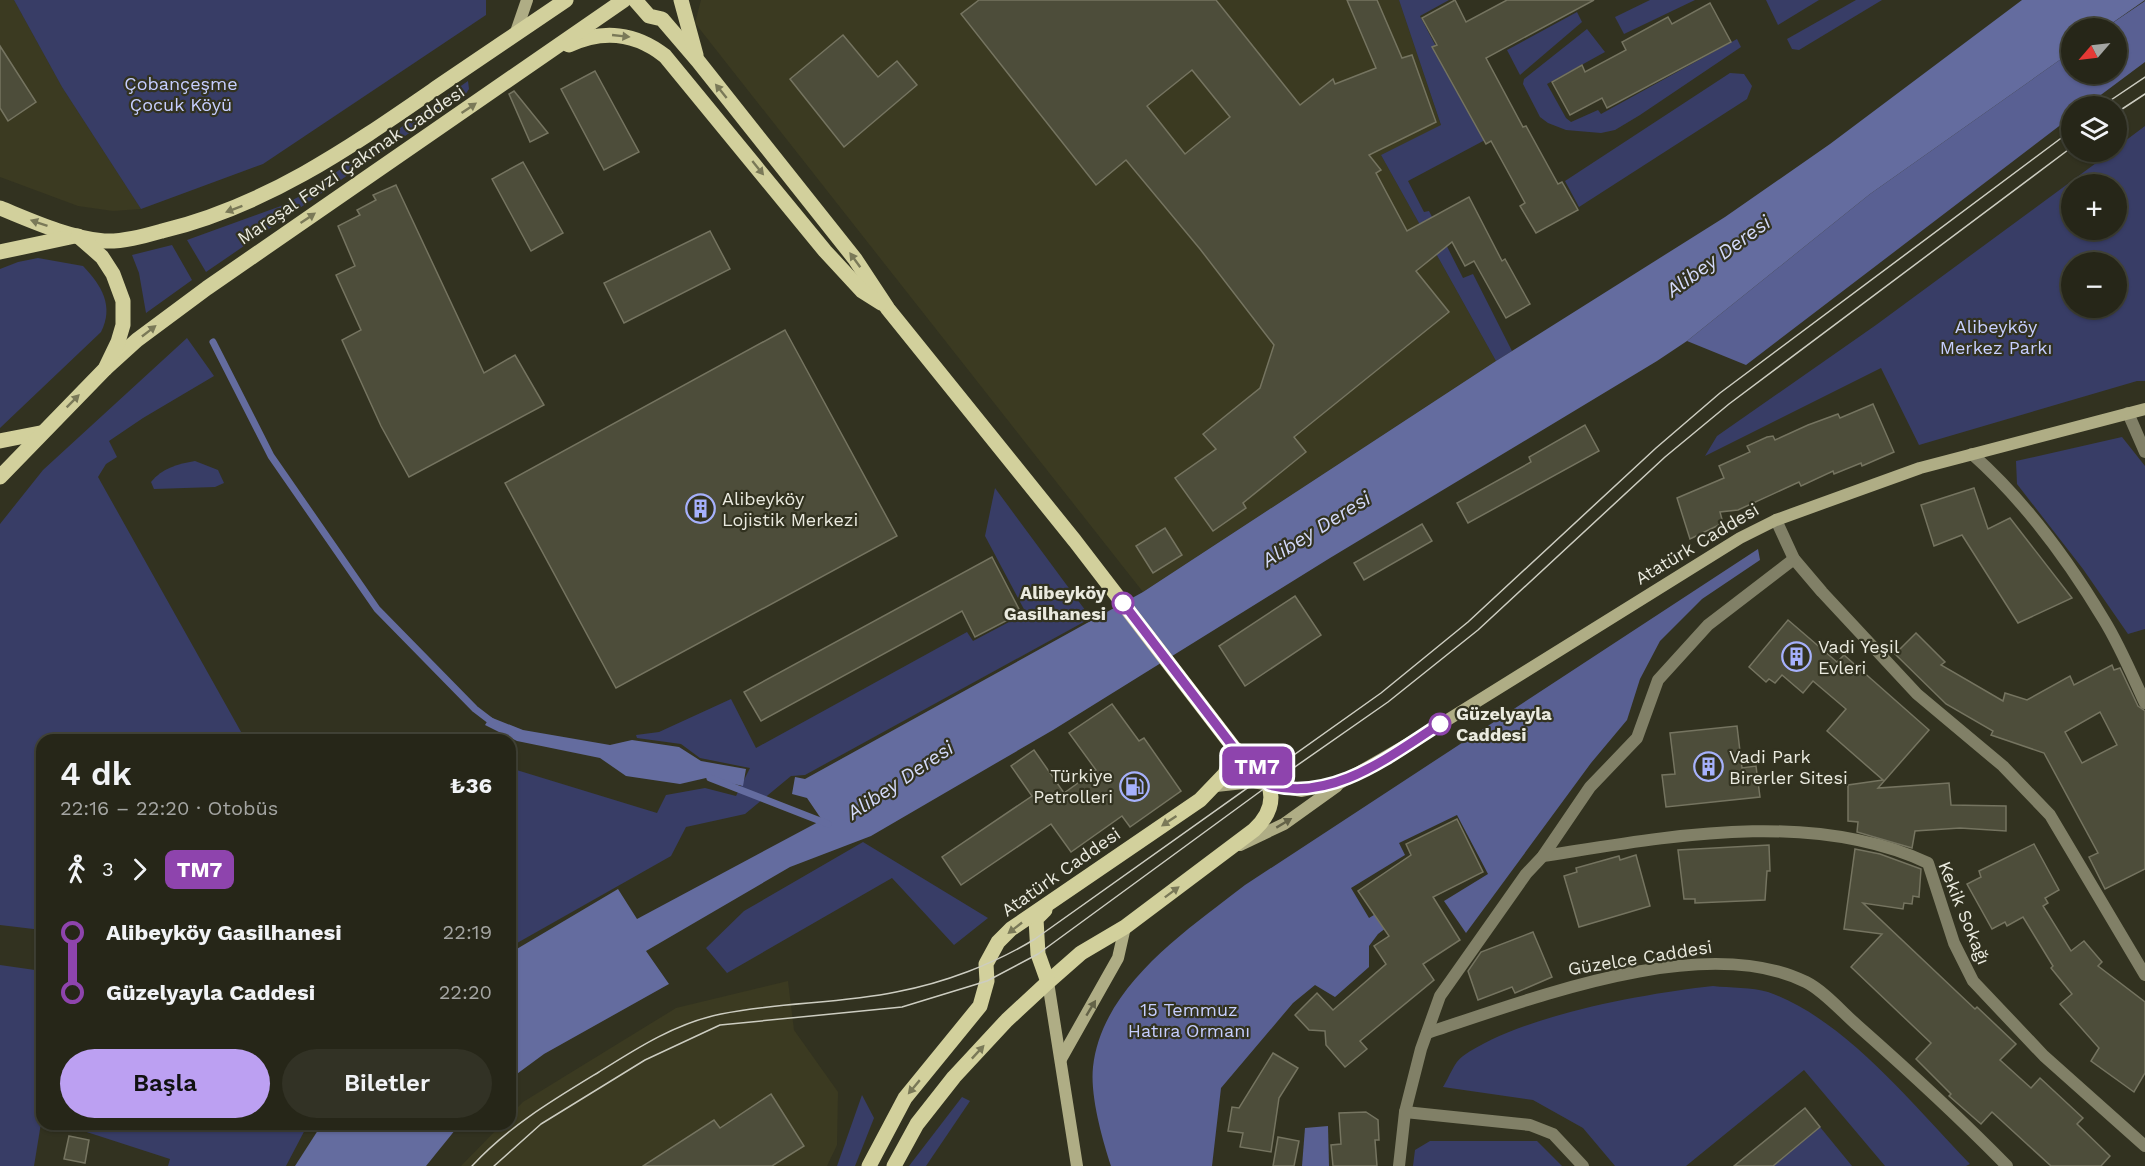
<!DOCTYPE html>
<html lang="tr">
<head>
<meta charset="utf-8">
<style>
  body { margin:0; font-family:"Work Sans",sans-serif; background:#323225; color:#f1f3f6; height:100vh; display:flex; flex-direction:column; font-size:22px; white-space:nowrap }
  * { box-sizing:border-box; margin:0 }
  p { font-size:20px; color:#a4a5a2 }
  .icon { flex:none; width:33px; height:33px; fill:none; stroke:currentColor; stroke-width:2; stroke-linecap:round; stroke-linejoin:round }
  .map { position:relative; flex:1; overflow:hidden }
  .panel { position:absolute; left:36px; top:734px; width:480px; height:396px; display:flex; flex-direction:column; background:#262618; border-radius:18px; box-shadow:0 2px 4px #0004,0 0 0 2px #424337 }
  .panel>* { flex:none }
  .badge { padding:0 12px; border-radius:9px; font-size:21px; line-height:39px }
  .needle { width:39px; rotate:242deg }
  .controls { position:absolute; left:2061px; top:18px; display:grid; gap:12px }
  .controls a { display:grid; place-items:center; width:66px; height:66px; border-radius:50%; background:#262618; box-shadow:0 2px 4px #0004,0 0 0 2px #424337; font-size:30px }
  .map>.badge { position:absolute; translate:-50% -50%; box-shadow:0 0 0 3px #fff }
  .legs { display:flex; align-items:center; gap:9px; height:66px; padding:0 24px; font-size:20px }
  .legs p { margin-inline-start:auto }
  .head { display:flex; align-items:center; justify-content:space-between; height:102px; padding:0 24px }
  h1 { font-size:33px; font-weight:600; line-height:45px }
  .primary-button { display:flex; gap:12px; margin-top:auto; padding:12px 24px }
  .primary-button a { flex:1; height:69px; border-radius:36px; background:#bca0f2; color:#111; font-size:24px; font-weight:600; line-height:69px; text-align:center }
  .primary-button a+a { background:#323225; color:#f1f3f6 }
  ul { padding:0 24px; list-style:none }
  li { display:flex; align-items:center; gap:21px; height:60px; font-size:22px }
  li i { display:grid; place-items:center; width:9px; height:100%; margin:0 8px; background:currentColor }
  li i::after { content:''; width:15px; height:15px; margin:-8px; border:4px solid; border-radius:50%; background:#262618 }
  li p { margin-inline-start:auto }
  li:first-child i { background:linear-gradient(#0000 50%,currentColor 0) }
  li:last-child i { background:linear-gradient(currentColor 50%,#0000 0) }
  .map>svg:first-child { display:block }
  .built { fill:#3b3a21 }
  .green { fill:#383d66; fill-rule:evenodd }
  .forest { fill:#596093 }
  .water { fill:#646c9f }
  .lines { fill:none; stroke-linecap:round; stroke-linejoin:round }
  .stream { stroke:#646c9f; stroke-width:7 }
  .building { fill:#4d4d3a; stroke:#757460; stroke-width:1.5; fill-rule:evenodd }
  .street { stroke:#818067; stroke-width:12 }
  .secondary { stroke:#afad85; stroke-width:12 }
  .primary { stroke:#d2d09c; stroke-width:15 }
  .tram { stroke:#cdcdc1; stroke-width:1.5 }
  .oneway { fill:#7a7958 }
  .oneway2 { fill:#646348 }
  .line-1-casing { stroke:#fff; stroke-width:14 }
  .line-1 { stroke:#8e44ad; stroke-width:9 }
  .stop-1-dot { fill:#fff; stroke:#8e44ad; stroke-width:3 }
  .labels { text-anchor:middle; stroke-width:4.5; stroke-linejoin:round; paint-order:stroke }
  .park-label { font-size:18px; fill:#c7cfff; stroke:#323220 }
  .street-label { font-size:18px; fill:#eaeadf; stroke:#323220 }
  .poi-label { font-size:18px; fill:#eaeadf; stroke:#323220; text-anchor:start }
  .stop-label { font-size:18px; font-weight:bold; fill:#eaeadf; stroke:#323220; text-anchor:end }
  .water-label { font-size:20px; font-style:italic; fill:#d3d9f9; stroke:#323220 }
</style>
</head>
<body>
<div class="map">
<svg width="2145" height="1166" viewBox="0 0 2145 1166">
  <rect width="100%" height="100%" fill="#323220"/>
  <g class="built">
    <path d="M0 0H14L62 87 141 209 113 211 78 206 0 177Z"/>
    <path d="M701 0H1399L1441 126 1381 155 1496 361 1143 592 695 23Z"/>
    <path d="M788 981 794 1030 838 1092 837 1145 827 1166H461L502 1124H510V1115L523 1102 676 1008Z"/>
  </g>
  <g class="green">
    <path d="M14 0H486V15L263 164 141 209 62 87Z"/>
    <path d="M1399 0H1449L1420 16 1485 140 1408 181 1424 212 1429 211 1463 278 1473 274 1512 351 1496 361 1381 155 1441 125Z"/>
    <path d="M1650 0H1695L1624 34 1615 17Z"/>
    <path d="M1766 0H1819L1778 25Z"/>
    <path d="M1856 0H1882L1799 50 1792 49 1787 39Z"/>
    <path d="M1577 12 1582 22 1520 75 1507 50Z"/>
    <path d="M1587 29 1605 52 1547 84 1566 118 1571 122 1598 110 1601 114 1737 39 1741 47 1640 115 1615 130 1601 133 1566 130 1548 123 1540 117 1523 84 1524 79Z"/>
    <path d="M1730 73 1744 74 1752 86 1747 99 1579 207 1565 181Z"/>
    <path d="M468 81 469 89 465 95 206 272 187 240 281 206 306 193Z"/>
    <path d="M2145 126V381H2137L1919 445 1881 368 1705 456 1717 436 1876 325 2111 152H2116L2117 147ZM2072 184H2116V230H2072ZM2072 262H2116V308H2072Z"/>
    <path d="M172 245 192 280 146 313 139 273 132 255Z"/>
    <path d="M38 258 83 266C102 286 114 306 101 332L0 428V269L18 262Z"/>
    <path d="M187 338 214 376 143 418 109 441 117 457 106 464 98 477 245 739 42 740V930L0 925V524L43 470Z"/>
    <path d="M2122 437 2145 466V629L2128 634 2083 569 2017 484 2016 461Z"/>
    <path d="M195 461 218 470 224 483 215 487 154 489 151 482C162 468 178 464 195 461Z"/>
    <path d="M995 488 1091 618 805 775 791 776 745 814 686 827 671 856 510 947V768L657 813 666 795 705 788 736 796 750 768 700 758 681 744 637 738 636 735 659 732 731 699 756 748 967 632 973 641 1026 613 985 536Z"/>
    <path d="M863 842 988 918 954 945 892 878 727 973 706 948 744 911Z"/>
    <path d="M0 965 42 971V1117L34 1166H0Z"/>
    <path d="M1713 986C1730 988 1752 987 1768 992 1845 1019 1913 1105 1970 1164L1966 1166H1885L1804 1070 1686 1166H1615L1583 1128 1533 1100 1443 1087C1449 1078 1454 1062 1463 1056 1522 1015 1642 994 1713 986Z"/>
    <path d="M862 1095 874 1118 855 1166H837Z"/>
    <path d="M962 1097 970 1101 926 1166H909Z"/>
    <path d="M62 1124H308L286 1166H168L170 1159Z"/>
    <path d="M1820 1127 1852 1166H1773Z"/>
    <path d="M1430 1141H1537L1562 1166H1413L1415 1150Z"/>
  </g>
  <g class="forest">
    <path d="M2145 1V62L2086 106H2072L2071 117 1746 365 1687 341 1870 194 2071 52 2072 74H2116V28H2105Z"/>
    <path d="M1758 549 1760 560 1702 599 1660 641 1640 679 1627 720 1591 763 1466 933 1444 901 1488 874 1457 815 1399 843 1405 855 1351 888 1369 918 1405 896 1415 906 1378 934 1369 946V967L1335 997 1315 985 1293 1003 1221 1088 1212 1166H1111C1102 1138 1090 1096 1093 1067 1102 986 1186 931 1245 885Z"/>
    <path d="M1328 1126 1329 1166H1302L1305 1128Z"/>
  </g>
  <g class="water">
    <path d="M2022 0H2145L2105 28H2072L2071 52 1870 194 1687 341 1657 361 1330 558 1053 730 871 836 790 867 646 951 669 984 544 1054 510 1079V953L618 889 637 919 822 820 807 798 792 794 795 777 805 779 1143 592 1496 361 1725 217 1830 144Z"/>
    <path d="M490 717 523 730 610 745 632 740 679 747 701 761 746 769 743 786 706 778 680 784 626 776 600 758 517 741 485 725Z"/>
    <path d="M322 1124H460L426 1166H295Z"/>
  </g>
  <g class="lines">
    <g class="stream">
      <path d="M213 342 271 456 377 609 475 709 496 725"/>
      <path d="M710 778 828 824"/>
    </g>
  </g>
  <g class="building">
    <path d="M979 0H1216L1300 105 1333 79 1335 84 1376 68 1347 0H1377L1402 58 1412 55 1436 122 1369 155 1381 170 1376 173 1407 231 1469 197 1502 261 1505 259 1530 304 1506 318 1474 261 1465 266 1452 242 1416 271 1449 312 1294 437 1306 452 1243 503 1246 508 1213 531 1175 478 1216 449 1203 434 1260 388 1274 345 1200 249 1126 160 1096 185 961 14ZM1192 70 1230 117 1185 154 1147 106Z"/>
    <path d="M1455 0 1466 22 1507 0H1594L1486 58 1523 127 1526 126 1558 184 1562 182 1578 210 1536 233 1520 206 1525 203 1491 141 1486 144 1432 47 1437 45 1422 18Z"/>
    <path d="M1710 3 1731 42 1607 108 1602 98 1570 115 1552 82 1582 65 1585 72 1626 50 1622 42 1668 17 1672 24Z"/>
    <path d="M843 35 878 77 897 61 917 85 844 147 790 79Z"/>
    <path d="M0 46 36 102 8 121 0 108Z"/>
    <path d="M595 71 639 152 604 170 561 89Z"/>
    <path d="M514 91 548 133 530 142 509 94Z"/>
    <path d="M523 162 563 233 531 251 492 179Z"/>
    <path d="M396 185 484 373 515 355 544 405 409 477 381 426 342 340 361 330 336 275 355 266 338 226 360 215 357 210 376 200 373 195Z"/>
    <path d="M710 231 730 269 624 323 604 283Z"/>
    <path d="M785 330 897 536 616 688 505 483Z"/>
    <path d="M1873 404 1894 452 1862 466 1861 463 1834 474 1833 471 1801 486 1799 482 1738 510 1720 512 1723 523 1690 539 1677 498 1724 478 1719 466 1750 452 1747 446 1767 437 1773 436 1775 440 1808 425 1838 414 1840 418Z"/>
    <path d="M1585 425 1599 451 1468 523 1457 503 1531 462 1529 457Z"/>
    <path d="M1974 488 1988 529 2010 518 2072 598 2018 623 1962 535 1934 546 1921 505Z"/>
    <path d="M1422 524 1432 541 1364 580 1354 563Z"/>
    <path d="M1165 528 1182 555 1153 573 1136 546Z"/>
    <path d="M992 557 1021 613 975 637 962 611 761 721 744 692Z"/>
    <path d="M1295 596 1321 635 1245 686 1219 646Z"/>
    <path d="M1788 620 1837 662 1844 655 1929 730 1878 788 1949 783 1951 805 2006 806V831L1960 828 1915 831 1912 848 1857 832 1858 822 1848 821V785L1883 780 1827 731 1846 709 1813 681 1803 693 1782 675 1775 683 1769 679 1766 682 1749 667Z"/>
    <path d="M1916 633 1945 662 1941 665 2003 701 2005 693 2027 700 2070 676 2074 685 2112 665 2114 670 2120 668 2138 706 2145 711V869L2105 889 2089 857 2098 853 2044 753 1991 735 1993 731 1946 704 1895 654ZM2100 712 2117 745 2082 763 2065 732Z"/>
    <path d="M1112 704 1139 741 1144 738 1181 791 1130 827 1122 816 1071 852 1051 824 961 885 942 857 1032 796 1011 766 1034 750 1064 793 1096 770 1069 733Z"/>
    <path d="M1737 726 1742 768 1756 766 1760 797 1666 807 1662 775 1675 774 1670 733Z"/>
    <path d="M1457 819 1483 872 1433 897 1460 940 1423 964 1434 980 1360 1041 1367 1049 1345 1067 1326 1045 1325 1031 1309 1030 1295 1015 1317 993 1333 1010 1386 964 1374 946 1389 936 1358 891 1411 855 1406 844Z"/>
    <path d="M2034 844 2059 890 2045 898 2048 903 2043 906 2071 951 2084 941 2102 962 2098 966 2145 1002V1073L2134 1092 2091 1061 2099 1048 2060 1004 2072 994 2051 968 2053 966 2023 917 2007 926 2005 922 1992 929 1967 884 1981 877 1979 871Z"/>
    <path d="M1769 845 1770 871H1767L1765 900 1695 903V899H1684L1678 850Z"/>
    <path d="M1855 849 1880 854 1921 869 1919 897 1913 896 1912 904 1904 903 1903 909 1863 903 1975 1009 1977 1007 2016 1044 2000 1060 2031 1088 2040 1078 2083 1118 2077 1124 2110 1156 2101 1166H2051L1992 1112 1981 1124 1949 1096 1951 1094 1916 1059 1931 1043 1851 967 1882 934 1844 929Z"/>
    <path d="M1636 855 1650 906 1579 927 1564 876 1577 872 1576 868 1619 856 1620 860Z"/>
    <path d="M1533 932 1552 977 1515 993 1512 987 1478 1000 1468 971 1481 952Z"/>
    <path d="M1273 1053 1298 1068 1279 1098 1271 1152 1240 1147 1243 1133 1228 1131 1232 1107 1239 1108Z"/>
    <path d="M771 1094 804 1146 772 1166H643L714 1120 720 1128Z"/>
    <path d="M1805 1108 1820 1127 1773 1166H1734Z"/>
    <path d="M1366 1112 1378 1120 1379 1140H1375L1377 1166H1333L1331 1145 1341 1144 1339 1113Z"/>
    <path d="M69 1136 89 1140 85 1163 64 1159Z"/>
    <path d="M1278 1137 1299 1141 1294 1166H1273Z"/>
  </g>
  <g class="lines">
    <g class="street">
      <path d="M2128 413 2145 452"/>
      <path d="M1972 454C2024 500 2068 560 2104 620 2120 646 2132 675 2145 703"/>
      <path d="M1776 520 1794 559 1822 592 1917 694 2003 766 2050 815 2145 975"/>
      <path d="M1543 856C1666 837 1810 808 1928 863L1954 943 1973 981 2044 1056 2145 1146"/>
      <path d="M1427 1033C1529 1000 1703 931 1806 982 1824 991 1842 1012 1858 1026 1909 1071 1959 1117 2007 1166"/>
      <path d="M1405 1112 1530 1125 1553 1134 1583 1166"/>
      <path d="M1399 1166 1405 1112 1421 1049 1440 996 1526 874 1543 856 1590 787 1637 738 1658 680 1708 625 1794 559"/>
    </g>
    <g class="secondary">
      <path d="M515 35 527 0"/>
      <path d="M1216 786 1253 782 1302 791 1340 783 1420 737 1740 538 1776 520 1920 468 2145 409"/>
      <path d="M1240 845 1284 824 1337 786"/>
      <path d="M1048 982 1077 1166"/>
      <path d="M1061 1059 1118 958 1125 927"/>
    </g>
    <g class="primary">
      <path d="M635 0 649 16 662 19 698 61 855 259 888 309 1075 541 1234 748C1267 769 1287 799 1254 830L1125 927 1081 953 1048 982 1007 1020 954 1077 917 1124 894 1166"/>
      <path d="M681 0 696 55"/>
      <path d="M569 45C603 29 636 33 665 56L825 251 862 291 881 303"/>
      <path d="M0 208C32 221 69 238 104 241 123 242 144 236 162 231 269 205 352 146 442 84 483 56 525 28 566 0"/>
      <path d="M0 252 75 236"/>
      <path d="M105 369 137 340 207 288 624 0"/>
      <path d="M0 441 40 433"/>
      <path d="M0 477 105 369 118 342 123 325V301L113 274 102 257 78 236"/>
      <path d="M1045 910 1036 919 1038 954 1048 982"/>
      <path d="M869 1166 905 1098 980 1006 987 981 986 964 998 942 1011 929 1200 800 1225 774 1234 748"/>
    </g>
    <g class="tram">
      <path d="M2102 106 2145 77"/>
      <path d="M2116 113 2145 94"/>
      <path d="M472 1166C509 1126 553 1100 599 1072 637 1048 676 1023 721 1014 778 1002 839 1004 896 992 944 983 994 964 1035 939L1381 693 1468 622 1656 448 1720 393 2072 130"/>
      <path d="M494 1166 541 1124 645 1060 720 1025 902 1007 987 981 1038 954 1269 785 1388 702 1478 630 1665 457 1729 404 2072 147"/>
    </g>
  </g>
  <defs><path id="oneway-solid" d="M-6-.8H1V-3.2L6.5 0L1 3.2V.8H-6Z" transform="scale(1.5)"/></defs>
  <g class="oneway">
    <use href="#oneway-solid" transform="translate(621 36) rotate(6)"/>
    <use href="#oneway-solid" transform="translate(721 91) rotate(-129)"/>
    <use href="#oneway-solid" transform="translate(469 108) rotate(-34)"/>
    <use href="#oneway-solid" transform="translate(758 168) rotate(51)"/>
    <use href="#oneway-solid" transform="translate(234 209) rotate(159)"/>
    <use href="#oneway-solid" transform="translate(308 218) rotate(-34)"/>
    <use href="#oneway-solid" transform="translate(39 223) rotate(-161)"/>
    <use href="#oneway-solid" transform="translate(855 260) rotate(-126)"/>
    <use href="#oneway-solid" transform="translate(149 331) rotate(-38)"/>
    <use href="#oneway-solid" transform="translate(73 401) rotate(-45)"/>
    <use href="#oneway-solid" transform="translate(1169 821) rotate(146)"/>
    <use href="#oneway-solid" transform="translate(1172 892) rotate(-37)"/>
    <use href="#oneway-solid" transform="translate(1015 928) rotate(142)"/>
    <use href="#oneway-solid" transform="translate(978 1052) rotate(-47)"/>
    <use href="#oneway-solid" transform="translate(914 1087) rotate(130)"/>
  </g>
  <g class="oneway2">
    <use href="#oneway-solid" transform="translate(1284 823) rotate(-31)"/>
    <use href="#oneway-solid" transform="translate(1091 1008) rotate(-59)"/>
  </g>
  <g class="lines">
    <defs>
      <path id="line-1" d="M1123 603 1234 748 1252 761 1269 785C1333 802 1388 757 1440 724"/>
    </defs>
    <use href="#line-1" class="line-1-casing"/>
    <use href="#line-1" class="line-1"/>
  </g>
  <defs>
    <symbol id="building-ring" viewBox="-11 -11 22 22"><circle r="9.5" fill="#323220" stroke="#a6b1fc" stroke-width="1.5"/><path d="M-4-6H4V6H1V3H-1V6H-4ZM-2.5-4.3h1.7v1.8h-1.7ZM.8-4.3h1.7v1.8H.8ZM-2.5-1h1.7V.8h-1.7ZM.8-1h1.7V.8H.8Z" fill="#a6b1fc"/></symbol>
    <symbol id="fuel-ring" viewBox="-11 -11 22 22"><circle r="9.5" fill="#323220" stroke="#a6b1fc" stroke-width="1.5"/><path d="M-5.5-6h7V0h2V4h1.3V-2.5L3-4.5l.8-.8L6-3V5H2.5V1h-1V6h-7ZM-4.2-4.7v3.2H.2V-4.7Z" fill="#a6b1fc"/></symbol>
  </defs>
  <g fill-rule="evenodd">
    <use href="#building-ring" x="684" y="492" width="33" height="33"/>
    <use href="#building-ring" x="1780" y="640" width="33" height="33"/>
    <use href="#building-ring" x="1692" y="750" width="33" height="33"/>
    <use href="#fuel-ring" x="1118" y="770" width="33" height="33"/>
  </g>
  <g class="stop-1-dot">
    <circle cx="1123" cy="603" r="10"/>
    <circle cx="1440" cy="724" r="10"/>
  </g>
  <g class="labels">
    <g class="park-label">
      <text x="181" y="90">Çobançeşme<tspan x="181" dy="21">Çocuk Köyü</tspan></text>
      <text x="1996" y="333">Alibeyköy<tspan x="1996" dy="21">Merkez Parkı</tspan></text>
      <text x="1189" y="1016">15 Temmuz<tspan x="1189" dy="21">Hatıra Ormanı</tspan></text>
    </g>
    <g class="street-label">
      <text transform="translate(351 165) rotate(-34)" y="6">Mareşal Fevzi Çakmak Caddesi</text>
      <text transform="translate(1697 544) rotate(-31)" y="6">Atatürk Caddesi</text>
      <text transform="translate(1061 872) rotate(-35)" y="6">Atatürk Caddesi</text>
      <text transform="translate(1964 913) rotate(68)" y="6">Kekik Sokağı</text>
      <text transform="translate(1640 958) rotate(-9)" y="6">Güzelce Caddesi</text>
    </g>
    <g class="poi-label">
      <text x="722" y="505">Alibeyköy<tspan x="722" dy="21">Lojistik Merkezi</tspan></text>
      <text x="1818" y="653">Vadi Yeşil<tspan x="1818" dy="21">Evleri</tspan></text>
      <text x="1729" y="763">Vadi Park<tspan x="1729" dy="21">Birerler Sitesi</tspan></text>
      <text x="1113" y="782" text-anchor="end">Türkiye<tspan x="1113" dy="21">Petrolleri</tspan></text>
    </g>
    <g class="stop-label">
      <text x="1106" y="599">Alibeyköy<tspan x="1106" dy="21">Gasilhanesi</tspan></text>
      <text x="1456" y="720" text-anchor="start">Güzelyayla<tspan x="1456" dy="21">Caddesi</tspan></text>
    </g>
    <g class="water-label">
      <text transform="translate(1718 256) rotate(-36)" y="7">Alibey Deresi</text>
      <text transform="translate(1316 529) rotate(-32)" y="7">Alibey Deresi</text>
      <text transform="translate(900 780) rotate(-34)" y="7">Alibey Deresi</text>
    </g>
  </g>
</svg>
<div class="controls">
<a><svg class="needle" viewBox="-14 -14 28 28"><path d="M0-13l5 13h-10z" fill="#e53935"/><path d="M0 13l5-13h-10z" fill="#a4a5a2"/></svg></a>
<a><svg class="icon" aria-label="layers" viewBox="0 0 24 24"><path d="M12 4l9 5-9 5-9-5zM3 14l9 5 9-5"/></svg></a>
<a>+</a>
<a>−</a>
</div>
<b class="badge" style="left:1257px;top:766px;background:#8e44ad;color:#fff">TM7</b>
<section class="panel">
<div class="head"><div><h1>4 dk</h1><p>22:16 – 22:20 · Otobüs</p></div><b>₺36</b></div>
<div class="legs"><svg class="icon" aria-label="walk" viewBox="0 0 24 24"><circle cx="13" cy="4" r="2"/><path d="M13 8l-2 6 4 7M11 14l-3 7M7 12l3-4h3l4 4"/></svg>3<svg class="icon" aria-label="forward" viewBox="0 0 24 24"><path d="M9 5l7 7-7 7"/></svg><b class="badge" style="background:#8e44ad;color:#fff">TM7</b></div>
<ul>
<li><i style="color:#8e44ad"></i><b>Alibeyköy Gasilhanesi</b><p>22:19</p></li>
<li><i style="color:#8e44ad"></i><b>Güzelyayla Caddesi</b><p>22:20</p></li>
</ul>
<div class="primary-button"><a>Başla</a><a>Biletler</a></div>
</section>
</div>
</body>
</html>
